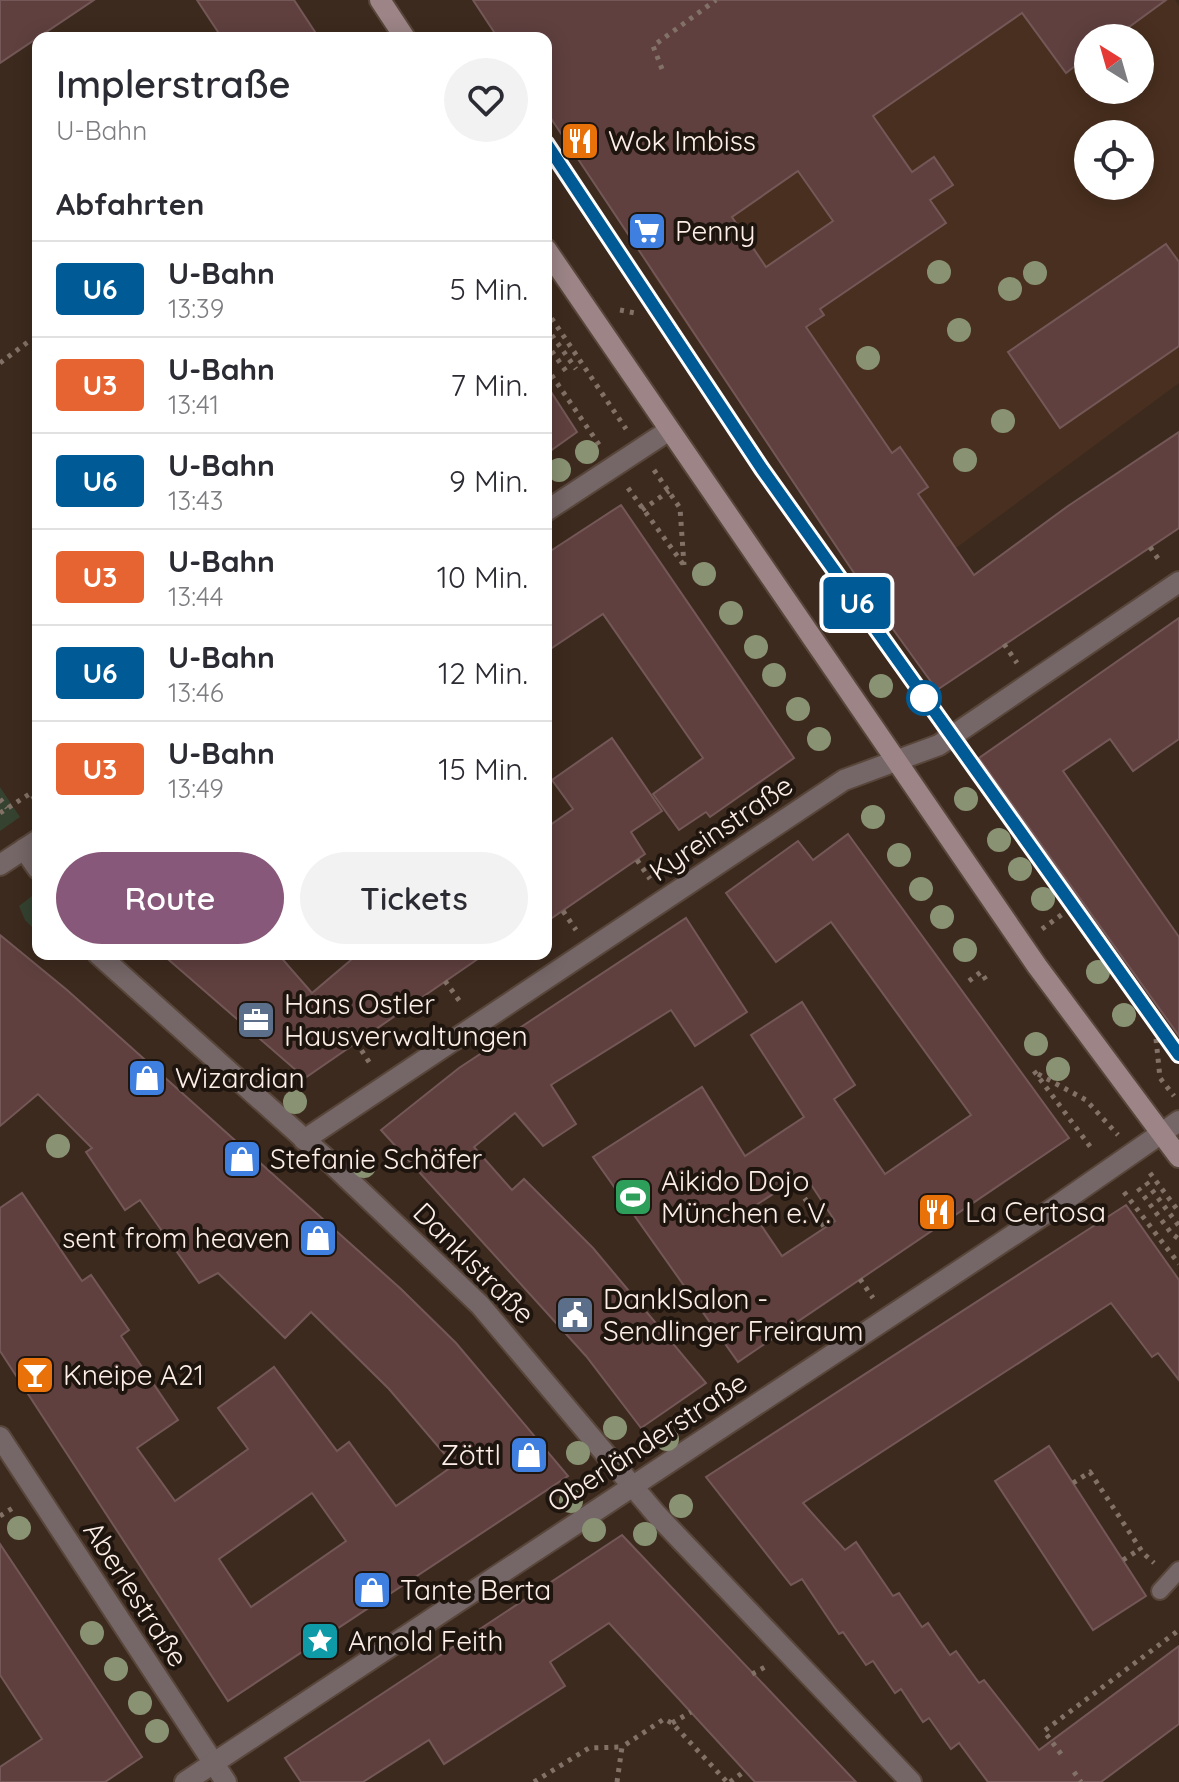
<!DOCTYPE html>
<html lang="de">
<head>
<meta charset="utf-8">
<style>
  body { margin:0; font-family:Quicksand,sans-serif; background:#f2f2f3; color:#2b2b33; height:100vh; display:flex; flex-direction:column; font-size:30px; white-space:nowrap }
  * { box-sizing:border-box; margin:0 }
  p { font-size:26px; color:#7c7c81 }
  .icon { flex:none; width:44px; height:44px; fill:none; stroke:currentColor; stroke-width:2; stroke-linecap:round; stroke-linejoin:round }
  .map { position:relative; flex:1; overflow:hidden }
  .sheet { position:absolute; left:32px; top:32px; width:520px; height:928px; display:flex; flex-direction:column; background:#fff; border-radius:16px; box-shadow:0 4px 20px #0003 }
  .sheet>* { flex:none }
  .badge { padding:0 16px; border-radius:6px; font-size:28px; line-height:52px }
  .needle { width:52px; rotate:323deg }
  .fabs { position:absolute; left:1074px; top:24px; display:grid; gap:16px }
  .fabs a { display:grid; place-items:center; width:80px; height:80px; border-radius:50%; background:#fff; box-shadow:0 4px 20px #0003; font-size:40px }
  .map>.badge { position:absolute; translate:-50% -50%; box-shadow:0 0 0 4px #fff }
  h2 { padding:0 24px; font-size:30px; line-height:72px }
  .round { display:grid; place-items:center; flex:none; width:84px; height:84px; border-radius:42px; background:#f2f2f3 }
  .overview { display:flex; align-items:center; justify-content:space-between; height:136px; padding:0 24px }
  h1 { font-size:38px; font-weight:600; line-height:60px }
  .button { display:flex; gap:16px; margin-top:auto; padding:16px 24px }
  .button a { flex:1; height:92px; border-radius:48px; background:#875879; color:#fff; font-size:32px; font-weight:600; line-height:92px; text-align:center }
  .button a+a { background:#f2f2f3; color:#2b2b33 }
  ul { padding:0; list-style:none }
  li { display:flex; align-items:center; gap:24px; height:96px; padding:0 24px; border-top:2px solid #e1e1e2 }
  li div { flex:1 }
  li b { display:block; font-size:30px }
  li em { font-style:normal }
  li .badge { min-width:88px; font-weight:700; text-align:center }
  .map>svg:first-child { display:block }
  .built { fill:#492f1f; fill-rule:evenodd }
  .green { fill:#354230 }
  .building { fill:#5f403f; stroke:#735857; stroke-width:2; fill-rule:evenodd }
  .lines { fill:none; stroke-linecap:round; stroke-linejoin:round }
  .lane-casing { stroke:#58463a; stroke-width:20 }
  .street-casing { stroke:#58463a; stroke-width:24 }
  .secondary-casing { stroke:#58463a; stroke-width:24 }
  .path { stroke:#827166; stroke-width:5; stroke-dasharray:4 6; stroke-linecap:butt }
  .lane { stroke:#756667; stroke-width:16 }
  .street { stroke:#756667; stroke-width:20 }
  .secondary { stroke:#9d8587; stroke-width:20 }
  .tree { fill:#899373 }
  .line-casing { stroke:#fff; stroke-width:18 }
  .line { stroke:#005a96; stroke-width:12 }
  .stop-dot { fill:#fff; stroke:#005a96; stroke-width:4 }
  .labels { text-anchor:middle; stroke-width:8; stroke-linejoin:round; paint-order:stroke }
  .poi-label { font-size:28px; fill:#fdefe7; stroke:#1e150f; text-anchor:start }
  .street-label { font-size:28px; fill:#fdefe7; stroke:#1e150f }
</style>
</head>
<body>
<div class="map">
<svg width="1179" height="1782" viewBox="0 0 1179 1782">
  <rect width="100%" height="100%" fill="#3d2a1e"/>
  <path class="built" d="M1040 0H1175L1179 6V383L956 548 874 603 651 272ZM1088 38H1140V90H1088ZM1088 134H1140V186H1088Z"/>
  <g class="green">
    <path d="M0 787 20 817 0 831Z"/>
    <path d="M36 893 38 895V933L25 920 19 906Z"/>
  </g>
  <g class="building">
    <path d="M0 0H94L0 63Z"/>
    <path d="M197 0H294L319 38H222Z"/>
    <path d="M473 0H1166L1114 38H1088V56L1066 73 1022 13 873 116 912 172 934 157 953 185 930 200 946 223 820 309 824 315 806 327 892 453 900 447 928 487 918 494 974 575 1068 506 1179 432V528L937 690 874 603 546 111V38H498ZM798 171 833 221 766 267 732 217Z"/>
    <path d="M1166 244 1179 262V346L1060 428 1008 352Z"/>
    <path d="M546 384 577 432 546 454Z"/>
    <path d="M621 505 794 758 710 817 706 812 679 830 653 794 703 758 603 614 546 652V554Z"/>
    <path d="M1179 618V739L1133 771 1110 739 1063 771 1179 937V1036L979 758Z"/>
    <path d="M612 738 662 811 631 832 645 854 546 922V828L573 809 552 780Z"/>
    <path d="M848 834 1069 1138 738 1362 593 1157 702 1087 745 1156 804 1117 751 1035 802 1002 855 1085 834 1099 885 1174 971 1115 831 922 776 962 726 893 798 841 813 860ZM804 1174 835 1221 782 1256 750 1209Z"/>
    <path d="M686 918 747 1012 695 1046 671 1010 551 1085 576 1124 543 1146 515 1113 474 1147 512 1190 524 1179 593 1248 706 1383 641 1428 586 1356 381 1130 459 1068Z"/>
    <path d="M0 935 67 990 401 1289 456 1343 568 1476 228 1701 0 1351V1208L22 1193 82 1281 91 1275 129 1330 121 1336 178 1420 137 1448 175 1501 248 1449 218 1408 274 1367 337 1451 349 1442 396 1506 454 1465 389 1389 311 1312 285 1338 218 1273 199 1283 140 1200 125 1210 86 1152 92 1148 38 1094 0 1126ZM312 1493 346 1541 251 1607 219 1559Z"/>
    <path d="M162 954H278L312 993 358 954H485L305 1078Z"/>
    <path d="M1126 1205 1179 1280V1380L1158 1353 1152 1357 1111 1303 803 1503 845 1550 856 1542 893 1596 899 1593 922 1627 928 1623 950 1655 956 1651 979 1683 984 1680 1039 1750 1179 1646V1724L1101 1782H988L959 1743 951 1749 929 1718 923 1722 901 1689 895 1693 873 1661 866 1665 843 1632 839 1634 802 1579 791 1585 706 1477Z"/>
    <path d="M1049 1446 1146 1596 1093 1630 995 1481Z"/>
    <path d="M622 1535 856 1782H755L609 1623 550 1662 565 1686 444 1764 429 1740 363 1782H301L285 1758Z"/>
    <path d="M0 1544 142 1757 105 1782H0V1767L42 1739 0 1675Z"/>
  </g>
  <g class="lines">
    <defs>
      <path id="lane" d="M1160 1591 1179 1570"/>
      <g id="street">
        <path d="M546 511 668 431"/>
        <path d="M24 849 38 869"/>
        <path d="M0 865 38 840"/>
        <path d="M98 954 331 1163 480 1305 656 1514 911 1782"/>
        <path d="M304 1140 844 780 939 745 1179 582"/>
        <path d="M0 1437 226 1782"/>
        <path d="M185 1782 1045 1214 1179 1121"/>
      </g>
      <g id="secondary">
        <path d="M380 0 405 38"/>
        <path d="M546 249 1037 966 1179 1157"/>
      </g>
    </defs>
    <use href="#lane" class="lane-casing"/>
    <use href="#street" class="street-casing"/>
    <use href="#secondary" class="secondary-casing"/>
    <g class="path">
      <path d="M662 69 653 46 716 0"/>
      <path d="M632 270 671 327"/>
      <path d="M546 310 626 429"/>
      <path d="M620 310 635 313"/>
      <path d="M546 327 576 369"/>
      <path d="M546 343 568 374"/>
      <path d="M0 363 28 342"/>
      <path d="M546 367 600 446"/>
      <path d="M654 470 680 508 684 565"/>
      <path d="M628 488 683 564"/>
      <path d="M642 510 669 491"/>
      <path d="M1150 547 1161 563"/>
      <path d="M1004 644 1017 663"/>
      <path d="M0 799 7 808"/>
      <path d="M0 813 31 793 38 805"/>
      <path d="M637 860 650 879"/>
      <path d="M563 911 576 930"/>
      <path d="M1042 929 1064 913"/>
      <path d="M445 981 461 1003"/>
      <path d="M969 981 981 972 988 983"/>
      <path d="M1155 1029 1160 1078 1174 1096"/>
      <path d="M356 1042 371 1065"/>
      <path d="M1034 1071 1092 1149"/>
      <path d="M1038 1074 1086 1100 1118 1135"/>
      <path d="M1150 1173 1179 1212"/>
      <path d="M1146 1182 1179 1226"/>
      <path d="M1138 1188 1171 1233 1179 1239"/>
      <path d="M799 1190 825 1228"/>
      <path d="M1124 1192 1179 1264"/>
      <path d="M860 1279 873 1298"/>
      <path d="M1073 1483 1090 1472 1143 1553 1154 1563"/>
      <path d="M0 1516 16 1506"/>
      <path d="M1123 1560 1140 1549"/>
      <path d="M752 1674 765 1667"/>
      <path d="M672 1723 691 1712"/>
      <path d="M1061 1754 1044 1731 1179 1630"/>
      <path d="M1074 1772 1081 1782"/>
      <path d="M534 1782 589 1748 622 1747"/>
      <path d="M617 1782 622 1747 664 1719 672 1723 727 1782"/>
      <path d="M730 1782 745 1771"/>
    </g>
    <use href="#lane" class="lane"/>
    <use href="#street" class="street"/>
    <use href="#secondary" class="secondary"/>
  </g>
  <g class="tree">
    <circle cx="939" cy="272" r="12"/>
    <circle cx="1035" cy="273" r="12"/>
    <circle cx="1010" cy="289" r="12"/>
    <circle cx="959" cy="330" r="12"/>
    <circle cx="868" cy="358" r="12"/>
    <circle cx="1003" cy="421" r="12"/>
    <circle cx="587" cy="452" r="12"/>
    <circle cx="965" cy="460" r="12"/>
    <circle cx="559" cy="470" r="12"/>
    <circle cx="704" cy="574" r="12"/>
    <circle cx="731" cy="613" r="12"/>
    <circle cx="756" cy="647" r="12"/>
    <circle cx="774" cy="675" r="12"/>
    <circle cx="881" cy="686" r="12"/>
    <circle cx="798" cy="709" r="12"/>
    <circle cx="819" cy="739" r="12"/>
    <circle cx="966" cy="799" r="12"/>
    <circle cx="873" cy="817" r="12"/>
    <circle cx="999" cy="840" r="12"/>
    <circle cx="899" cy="855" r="12"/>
    <circle cx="1020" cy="869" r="12"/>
    <circle cx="921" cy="889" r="12"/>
    <circle cx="1043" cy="899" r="12"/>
    <circle cx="942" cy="917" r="12"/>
    <circle cx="965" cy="950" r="12"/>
    <circle cx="1098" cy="972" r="12"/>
    <circle cx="1124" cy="1015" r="12"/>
    <circle cx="1036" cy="1044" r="12"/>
    <circle cx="1058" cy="1069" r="12"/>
    <circle cx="295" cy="1102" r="12"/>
    <circle cx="58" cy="1146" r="12"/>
    <circle cx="364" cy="1166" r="12"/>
    <circle cx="615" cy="1428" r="12"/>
    <circle cx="667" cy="1439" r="12"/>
    <circle cx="578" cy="1453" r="12"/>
    <circle cx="571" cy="1501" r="12"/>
    <circle cx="681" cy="1506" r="12"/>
    <circle cx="19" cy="1528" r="12"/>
    <circle cx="594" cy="1530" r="12"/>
    <circle cx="645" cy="1534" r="12"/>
    <circle cx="92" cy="1633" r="12"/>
    <circle cx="116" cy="1669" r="12"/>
    <circle cx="140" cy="1703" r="12"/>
    <circle cx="157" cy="1731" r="12"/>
  </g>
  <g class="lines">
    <defs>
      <path id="line" d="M546 143 762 469 1179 1055"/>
    </defs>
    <use href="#line" class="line-casing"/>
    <use href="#line" class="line"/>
  </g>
  <defs>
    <symbol id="restaurant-square" viewBox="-11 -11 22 22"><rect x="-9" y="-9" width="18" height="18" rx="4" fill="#e8710a" stroke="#1e150f"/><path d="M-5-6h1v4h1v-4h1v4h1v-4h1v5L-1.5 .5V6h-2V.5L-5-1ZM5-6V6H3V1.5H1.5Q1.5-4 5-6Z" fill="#fff"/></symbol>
    <symbol id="supermarket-square" viewBox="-11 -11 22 22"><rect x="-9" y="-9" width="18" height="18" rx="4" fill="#3f7fe0" stroke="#1e150f"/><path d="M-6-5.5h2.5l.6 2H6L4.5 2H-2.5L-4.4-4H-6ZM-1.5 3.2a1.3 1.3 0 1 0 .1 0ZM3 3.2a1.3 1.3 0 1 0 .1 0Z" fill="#fff"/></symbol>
    <symbol id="office-square" viewBox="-11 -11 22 22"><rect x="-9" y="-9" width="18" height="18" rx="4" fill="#5c6f8a" stroke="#1e150f"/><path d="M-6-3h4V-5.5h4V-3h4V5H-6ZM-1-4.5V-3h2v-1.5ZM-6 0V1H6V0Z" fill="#fff"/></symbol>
    <symbol id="shop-square" viewBox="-11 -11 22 22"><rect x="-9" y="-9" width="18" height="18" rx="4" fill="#3f7fe0" stroke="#1e150f"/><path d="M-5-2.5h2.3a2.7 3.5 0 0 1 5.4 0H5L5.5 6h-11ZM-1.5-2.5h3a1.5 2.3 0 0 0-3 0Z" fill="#fff"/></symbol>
    <symbol id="stadium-square" viewBox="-11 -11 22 22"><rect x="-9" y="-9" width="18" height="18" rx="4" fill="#2e9e5b" stroke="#1e150f"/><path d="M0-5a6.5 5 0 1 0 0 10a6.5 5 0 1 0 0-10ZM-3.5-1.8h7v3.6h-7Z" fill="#fff"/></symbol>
    <symbol id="civic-square" viewBox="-11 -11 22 22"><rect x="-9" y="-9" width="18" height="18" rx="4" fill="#5c6f8a" stroke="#1e150f"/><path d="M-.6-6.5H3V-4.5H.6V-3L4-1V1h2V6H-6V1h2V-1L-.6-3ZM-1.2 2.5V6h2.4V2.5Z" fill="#fff"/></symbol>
    <symbol id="bar-square" viewBox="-11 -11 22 22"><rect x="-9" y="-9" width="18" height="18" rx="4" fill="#e8710a" stroke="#1e150f"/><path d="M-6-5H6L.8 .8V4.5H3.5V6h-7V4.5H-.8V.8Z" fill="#fff"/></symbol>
    <symbol id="sight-square" viewBox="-11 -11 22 22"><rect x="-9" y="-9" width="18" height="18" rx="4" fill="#0f9aa8" stroke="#1e150f"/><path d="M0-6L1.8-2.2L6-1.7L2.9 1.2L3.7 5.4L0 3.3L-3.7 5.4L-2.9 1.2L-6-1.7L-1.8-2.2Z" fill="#fff"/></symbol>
  </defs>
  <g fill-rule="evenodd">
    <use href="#restaurant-square" x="558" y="119" width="44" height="44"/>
    <use href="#supermarket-square" x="625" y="209" width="44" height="44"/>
    <use href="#office-square" x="234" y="998" width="44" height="44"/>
    <use href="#shop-square" x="125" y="1056" width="44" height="44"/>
    <use href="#shop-square" x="220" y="1137" width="44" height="44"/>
    <use href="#stadium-square" x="611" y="1175" width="44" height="44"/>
    <use href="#restaurant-square" x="915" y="1190" width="44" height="44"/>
    <use href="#shop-square" x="296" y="1216" width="44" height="44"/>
    <use href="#civic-square" x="553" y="1293" width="44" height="44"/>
    <use href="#bar-square" x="13" y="1353" width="44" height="44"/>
    <use href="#shop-square" x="507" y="1433" width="44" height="44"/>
    <use href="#shop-square" x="350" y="1568" width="44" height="44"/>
    <use href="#sight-square" x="298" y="1619" width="44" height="44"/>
  </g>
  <circle class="stop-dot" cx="924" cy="698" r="16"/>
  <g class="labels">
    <g class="poi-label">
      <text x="608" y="151">Wok Imbiss</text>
      <text x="675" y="241">Penny</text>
      <text x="284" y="1014">Hans Ostler<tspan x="284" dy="32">Hausverwaltungen</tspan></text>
      <text x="175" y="1088">Wizardian</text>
      <text x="270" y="1169">Stefanie Schäfer</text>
      <text x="661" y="1191">Aikido Dojo<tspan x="661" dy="32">München e.V.</tspan></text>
      <text x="965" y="1222">La Certosa</text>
      <text x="290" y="1248" text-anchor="end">sent from heaven</text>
      <text x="603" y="1309">DanklSalon -<tspan x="603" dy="32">Sendlinger Freiraum</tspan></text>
      <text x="63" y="1385">Kneipe A21</text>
      <text x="501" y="1465" text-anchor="end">Zöttl</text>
      <text x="400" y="1600">Tante Berta</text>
      <text x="348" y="1651">Arnold Feith</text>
    </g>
    <g class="street-label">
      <text transform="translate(721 828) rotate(-34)" y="10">Kyreinstraße</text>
      <text transform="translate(474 1263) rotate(45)" y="10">Danklstraße</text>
      <text transform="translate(647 1442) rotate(-33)" y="10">Oberländerstraße</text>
      <text transform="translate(136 1594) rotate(57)" y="10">Aberlestraße</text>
    </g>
  </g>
</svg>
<div class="fabs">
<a><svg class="needle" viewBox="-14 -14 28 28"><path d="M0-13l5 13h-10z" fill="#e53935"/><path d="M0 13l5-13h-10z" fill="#7c7c81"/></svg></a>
<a><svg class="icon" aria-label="locate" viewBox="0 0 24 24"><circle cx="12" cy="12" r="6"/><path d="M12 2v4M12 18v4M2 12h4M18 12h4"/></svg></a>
</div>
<b class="badge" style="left:857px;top:603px;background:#005a96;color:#fff">U6</b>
<section class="sheet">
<div class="overview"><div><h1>Implerstraße</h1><p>U-Bahn</p></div><a class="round"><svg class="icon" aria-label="heart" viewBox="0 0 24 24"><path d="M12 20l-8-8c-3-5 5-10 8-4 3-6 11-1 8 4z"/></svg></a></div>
<h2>Abfahrten</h2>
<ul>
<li><span class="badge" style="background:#005a96;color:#fff">U6</span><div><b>U-Bahn</b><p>13:39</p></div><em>5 Min.</em></li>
<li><span class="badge" style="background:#e66432;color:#fff">U3</span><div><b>U-Bahn</b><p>13:41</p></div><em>7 Min.</em></li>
<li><span class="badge" style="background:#005a96;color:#fff">U6</span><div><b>U-Bahn</b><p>13:43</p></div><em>9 Min.</em></li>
<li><span class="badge" style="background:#e66432;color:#fff">U3</span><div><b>U-Bahn</b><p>13:44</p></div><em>10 Min.</em></li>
<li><span class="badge" style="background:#005a96;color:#fff">U6</span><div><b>U-Bahn</b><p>13:46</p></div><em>12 Min.</em></li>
<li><span class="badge" style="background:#e66432;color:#fff">U3</span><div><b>U-Bahn</b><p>13:49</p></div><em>15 Min.</em></li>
</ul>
<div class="button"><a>Route</a><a>Tickets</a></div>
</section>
</div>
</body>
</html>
